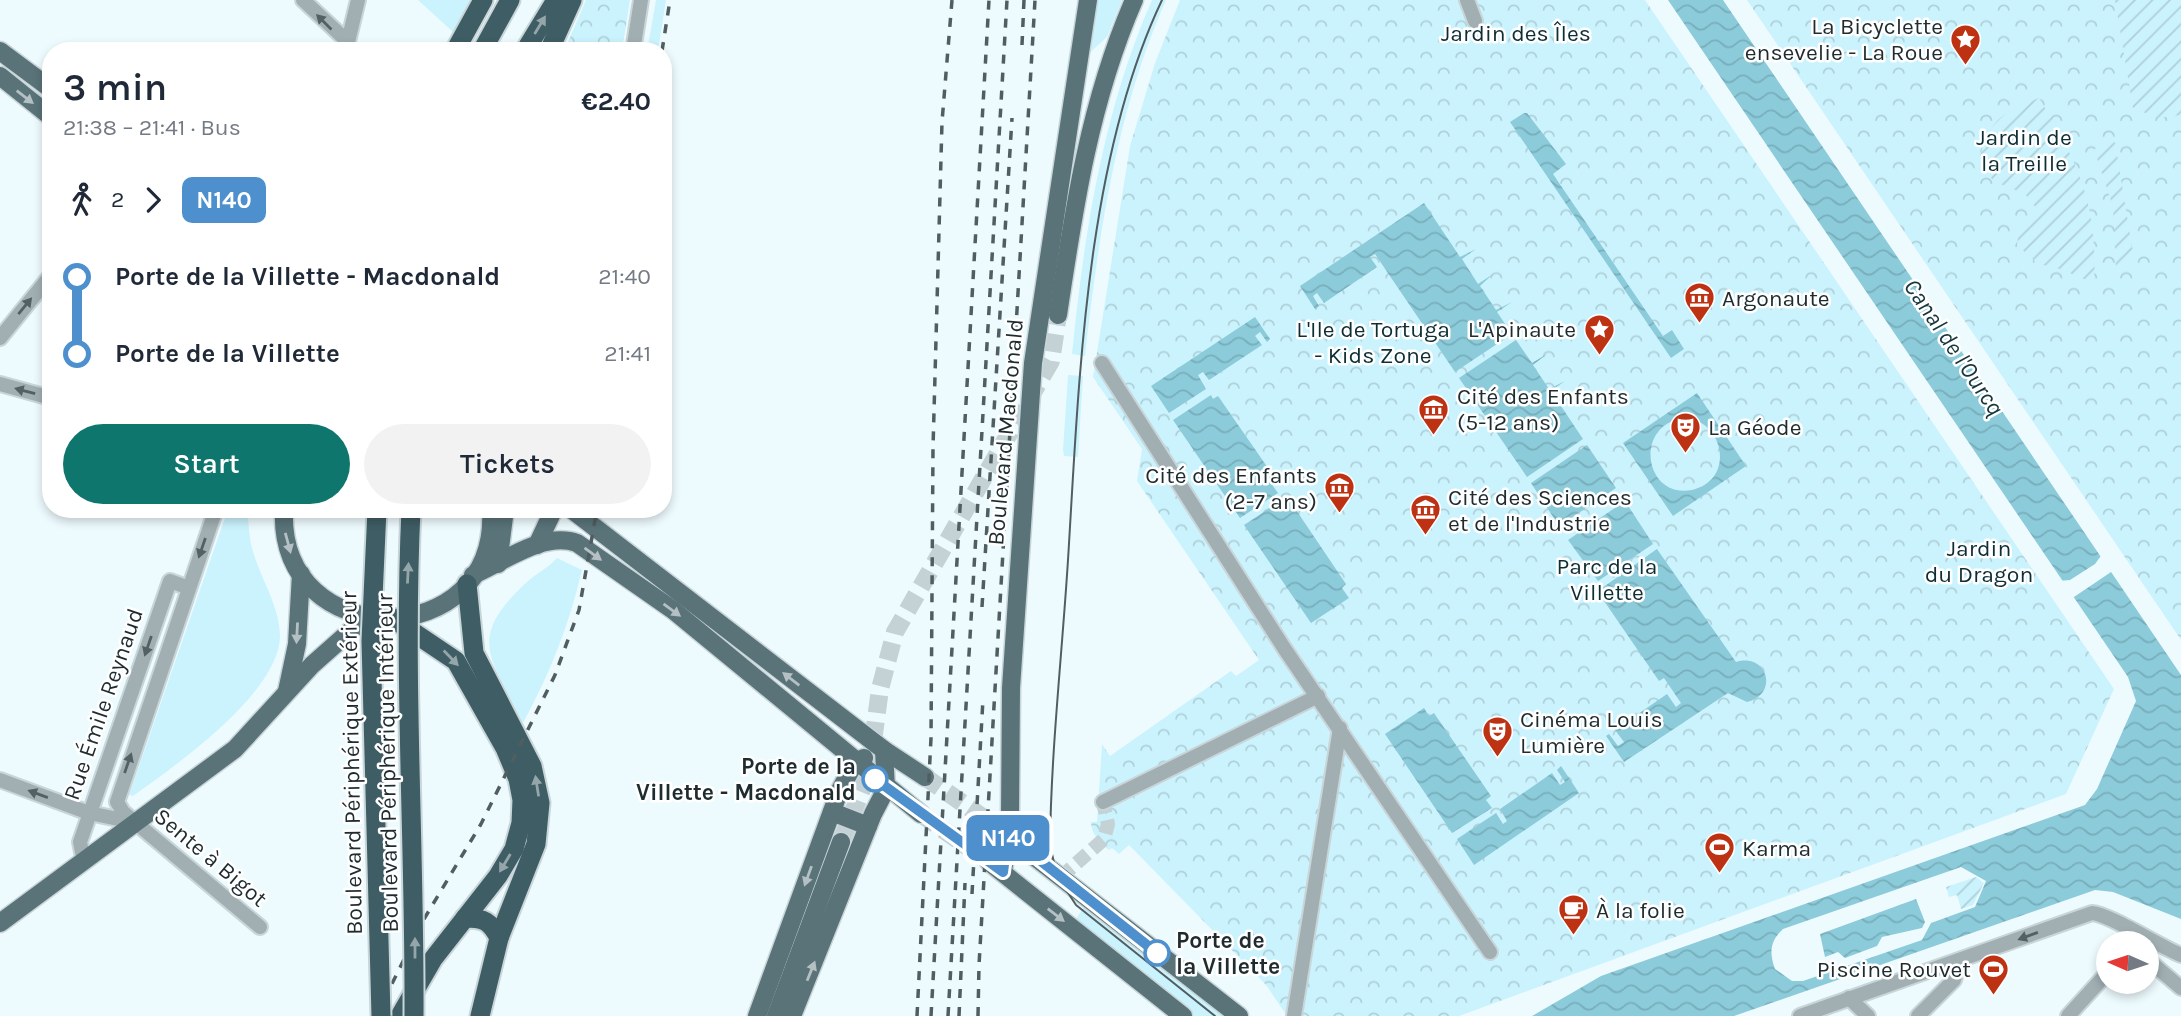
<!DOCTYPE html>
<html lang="en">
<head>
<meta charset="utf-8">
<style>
  body { margin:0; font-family:Karla,sans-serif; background:#f2f2f3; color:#1f2937; height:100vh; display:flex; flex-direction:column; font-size:26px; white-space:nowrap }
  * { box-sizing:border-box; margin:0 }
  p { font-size:23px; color:#747a83 }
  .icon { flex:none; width:38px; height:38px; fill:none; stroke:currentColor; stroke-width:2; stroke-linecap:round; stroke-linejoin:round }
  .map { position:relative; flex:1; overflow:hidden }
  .panel { position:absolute; left:42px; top:42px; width:630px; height:476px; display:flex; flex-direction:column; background:#fff; border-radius:28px; box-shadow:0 4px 10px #0003 }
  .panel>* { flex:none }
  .badge { padding:0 14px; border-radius:10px; font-size:24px; line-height:46px }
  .needle { width:46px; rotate:273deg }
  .tools { position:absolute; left:2096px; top:931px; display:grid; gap:14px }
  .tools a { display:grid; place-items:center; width:63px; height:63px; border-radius:50%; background:#fff; box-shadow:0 4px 10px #0003; font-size:35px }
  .map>.badge { position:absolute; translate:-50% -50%; box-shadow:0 0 0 4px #fff }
  .legs { display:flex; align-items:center; gap:10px; height:77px; padding:0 21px; font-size:23px }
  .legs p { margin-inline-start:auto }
  .head { display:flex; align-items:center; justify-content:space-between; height:119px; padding:0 21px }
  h1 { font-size:38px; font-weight:600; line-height:52px }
  .action { display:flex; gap:14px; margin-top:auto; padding:14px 21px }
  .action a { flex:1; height:80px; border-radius:42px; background:#0f766e; color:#fff; font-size:28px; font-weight:600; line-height:80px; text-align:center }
  .action a+a { background:#f2f2f3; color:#1f2937 }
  ul { padding:0 21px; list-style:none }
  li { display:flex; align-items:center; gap:24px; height:77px; font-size:26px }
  li i { display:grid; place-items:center; width:10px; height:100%; margin:0 9px; background:currentColor }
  li i::after { content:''; width:18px; height:18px; margin:-9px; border:5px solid; border-radius:50%; background:#fff }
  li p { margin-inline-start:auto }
  li:first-child i { background:linear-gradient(#0000 50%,currentColor 0) }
  li:last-child i { background:linear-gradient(currentColor 50%,#0000 0) }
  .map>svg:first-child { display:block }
  .grass { fill:#cbf3fd }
  .forest { fill:url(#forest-crowns) }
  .garden { fill:url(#garden-furrows) }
  .water { fill:url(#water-waves); fill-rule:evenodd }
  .pier { fill:#eefbfe }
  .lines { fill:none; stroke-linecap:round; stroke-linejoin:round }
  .minor-tunnel { stroke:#c5d2d5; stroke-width:14; stroke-dasharray:14 7; stroke-linecap:butt }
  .major-tunnel { stroke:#c5d2d5; stroke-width:18; stroke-dasharray:18 9; stroke-linecap:butt }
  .minor-casing { stroke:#c9d6d9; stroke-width:18 }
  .major-casing { stroke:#c9d6d9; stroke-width:21 }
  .highway-casing { stroke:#c9d6d9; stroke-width:23 }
  .minor { stroke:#a1afb3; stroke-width:14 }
  .major { stroke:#597379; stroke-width:18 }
  .highway { stroke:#3f5d64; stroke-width:19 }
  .tram { stroke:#515e61; stroke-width:2 }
  .rail { stroke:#515e61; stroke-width:3.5; stroke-dasharray:9 9; stroke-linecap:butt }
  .highway-bridge-casing { stroke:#c9d6d9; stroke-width:23; stroke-linecap:butt }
  .highway-bridge { stroke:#3f5d64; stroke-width:19 }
  .oneway { fill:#536064 }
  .oneway2 { fill:#95a6aa }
  .oneway3 { fill:#b4c0c3 }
  .line-1-casing { stroke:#fff; stroke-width:16 }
  .line-1 { stroke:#4d90cd; stroke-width:10 }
  .stop-1-dot { fill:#fff; stroke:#4d90cd; stroke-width:3.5 }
  .labels { text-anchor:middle; stroke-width:5; stroke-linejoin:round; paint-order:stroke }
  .poi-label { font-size:23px; fill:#1f2c2f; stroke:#fff; text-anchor:start }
  .park-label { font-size:23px; fill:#0e2e35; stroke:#fff }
  .street-label { font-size:23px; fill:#1f2c2f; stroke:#fff }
  .stop-label { font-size:23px; font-weight:bold; fill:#1f2c2f; stroke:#fff; text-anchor:end }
  .water-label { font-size:24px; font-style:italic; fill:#16363d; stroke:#fff }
</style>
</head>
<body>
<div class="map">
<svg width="2181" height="1016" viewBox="0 0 2181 1016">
  <defs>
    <pattern id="forest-crowns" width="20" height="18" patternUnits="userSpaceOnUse" patternTransform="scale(1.75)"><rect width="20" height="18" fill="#cbf3fd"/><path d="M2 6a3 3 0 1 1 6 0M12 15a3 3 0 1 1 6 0" fill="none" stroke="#aed0d9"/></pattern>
    <pattern id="garden-furrows" width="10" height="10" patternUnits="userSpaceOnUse" patternTransform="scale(1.75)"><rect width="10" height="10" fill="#cbf3fd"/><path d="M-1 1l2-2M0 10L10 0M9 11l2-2" fill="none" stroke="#aed0d9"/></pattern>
    <pattern id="water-waves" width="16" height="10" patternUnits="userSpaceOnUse" patternTransform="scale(1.75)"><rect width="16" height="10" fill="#8ccbda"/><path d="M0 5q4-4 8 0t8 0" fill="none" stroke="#78aebb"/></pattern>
  </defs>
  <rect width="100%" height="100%" fill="#eefbfe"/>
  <g class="grass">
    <path d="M418 0H470L453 32Z"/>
    <path d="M656 0H666L658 51H647Z"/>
    <path d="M1098 0H1122L1107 37 1086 56 1091 19Z"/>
    <path d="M1152 0H1166C1116 113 1099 234 1085 356L1072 354C1084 234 1103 111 1152 0Z"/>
    <path d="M1068 375 1083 376 1078 457 1064 456 1063 450Z"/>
    <path d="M228 509 247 511C249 523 249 537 252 548 260 578 279 604 280 635 281 692 175 766 133 796L129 795Z"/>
    <path d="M557 558 582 570C569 626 550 673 523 723 492 659 464 639 527 582 537 573 548 568 557 558Z"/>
    <path d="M1087 903 1230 1016H1193L1075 920Z"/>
  </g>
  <g class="forest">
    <path d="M586 0H630L622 51H564Z"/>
    <path d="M1180 0H1645L2114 689 2066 794 1459 1016H1287L1266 985 1129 845 1119 854 1112 848 1109 850C1100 843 1091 834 1091 822H1097L1102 744 1110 756 1231 671 1236 676 1259 660 1137 481 1142 449 1093 377 1130 146 1155 63Z"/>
    <path d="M1747 0H2181V640Z"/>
  </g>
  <g class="garden">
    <path d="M2115 0H2181V115L2158 118 2133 108Z"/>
    <path d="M2039 98C2079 164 2098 205 2094 283L2057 268 2038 264 2017 245 2020 223 2037 209 2025 194 1993 181 1980 157C1989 119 2004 112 2039 98Z"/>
    <path d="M2115 142 2134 259 2116 270 2113 207 2094 149Z"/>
    <path d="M1976 877 1984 883 1973 905 1961 909 1957 895 1949 897 1946 887Z"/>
  </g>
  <g class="water">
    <path d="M1668 0H1723L2181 675V919L2113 892 2095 890 1734 1016H1532L1601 976 2085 805 2097 789 2136 701 2128 677ZM1961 867 1986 881 1975 907 1931 923 1922 940 1803 981H1792L1775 969C1769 952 1770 941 1783 929Z"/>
    <path d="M1524 113H1527L1566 164 1553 174 1663 336 1672 330 1684 349 1671 358 1510 122Z"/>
    <path d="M1424 203 1460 257 1476 249 1462 259 1478 284 1493 274 1480 286 1496 310 1512 302 1497 312 1512 334 1455 372 1375 254 1370 257 1377 267 1324 303 1317 293 1313 296 1319 306 1315 309 1300 286Z"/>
    <path d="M1255 317 1270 339 1267 342 1260 332 1255 336 1262 345 1209 380 1203 372 1198 375 1206 389 1169 413 1151 386Z"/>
    <path d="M1516 340 1532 363 1547 354 1533 365 1549 389 1565 381 1551 391 1583 439 1527 477 1459 378Z"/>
    <path d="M1697 393 1746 466 1673 516 1623 443ZM1678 419C1723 413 1738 480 1692 490 1646 499 1634 431 1678 419Z"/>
    <path d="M1211 395 1213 399 1218 396 1275 478 1270 482 1278 493 1240 518 1173 420Z"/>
    <path d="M1587 445 1616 488 1559 526 1531 483Z"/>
    <path d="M1282 500 1285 504 1290 501 1346 584 1342 588 1349 598 1311 623 1244 525Z"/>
    <path d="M1625 501 1653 544 1598 581 1568 540Z"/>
    <path d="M1657 549 1736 662C1767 652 1780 694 1747 702L1728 693 1624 762 1606 736 1609 734 1618 746 1624 742 1615 730 1667 694 1676 707 1681 703 1664 678 1659 681 1602 598 1607 595 1602 588Z"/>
    <path d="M1424 708 1429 716 1434 713 1491 796 1486 800 1492 808 1452 833 1385 734Z"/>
    <path d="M1561 766 1579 793 1474 865 1457 839 1496 813 1503 824 1507 821 1500 809 1552 773 1560 785 1565 782 1557 770Z"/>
    <path d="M1916 899 1925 922 1922 928 1882 937 1877 946 1845 958 1838 952 1825 957 1820 934Z"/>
  </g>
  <path class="pier" d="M2103 553 2114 570 2071 599 2059 581 2070 580 2095 564Z"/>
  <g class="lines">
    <path class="minor-tunnel" d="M1061 877 1104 839 1108 824 1103 802"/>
    <g class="major-tunnel">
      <path d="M925 777 991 823"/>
      <path d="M921 814 989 862"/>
      <path d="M841 842 869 772 880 689 895 632 1051 361 1058 315"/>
    </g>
    <defs>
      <g id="minor">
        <path d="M303 0 348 42"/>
        <path d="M1467 0 1475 21"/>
        <path d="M346 50 358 0"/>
        <path d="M633 51 641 0"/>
        <path d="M0 338 51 275"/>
        <path d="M1102 363 1284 648 1490 952"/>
        <path d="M0 384 51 398"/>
        <path d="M216 509 117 802 123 812 260 927"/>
        <path d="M0 780 89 813 133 822"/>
        <path d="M1103 802 1318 696"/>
        <path d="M84 862 80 842 170 581 189 588"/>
        <path d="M2147 959 2181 988"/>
        <path d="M1849 998 1868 1016"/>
        <path d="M1294 1016 1340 728"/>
        <path d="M1800 1016 2092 913C2109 914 2159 946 2181 955"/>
        <path d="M1918 1016 1954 980 1959 961"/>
        <path d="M2068 1016 2109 971"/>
      </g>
      <g id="major">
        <path d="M0 51 51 89"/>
        <path d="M0 76 51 117"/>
        <path d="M1058 315C1074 207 1090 101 1134 0"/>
        <path d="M284 509C277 655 500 654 491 509"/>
        <path d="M571 509 884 750 925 777"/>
        <path d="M537 545 554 509"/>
        <path d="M498 564 505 509"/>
        <path d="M473 575C504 562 543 531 577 543L673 610 921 814"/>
        <path d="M287 691 297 644 301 574"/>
        <path d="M832 812 868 826"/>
        <path d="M991 823 1239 1016"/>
        <path d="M989 862 1183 1016"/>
        <path d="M1003 872 1010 816 1011 688 1033 363 1088 0"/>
        <path d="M0 923 235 749 312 665 365 618"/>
        <path d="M757 1016 839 792 855 762 864 758"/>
        <path d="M776 1016 841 842"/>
        <path d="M792 1016 873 814 886 789 884 750"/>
      </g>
      <g id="highway">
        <path d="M455 51 483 0"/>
        <path d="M482 51 510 0"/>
        <path d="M525 51 556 0"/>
        <path d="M549 51 572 0"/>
        <path d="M467 584 474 653 532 766 540 803 536 844 499 938 480 1016"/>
        <path d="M395 620 456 661 505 748 518 779 522 800 521 823 514 849 498 876 433 959 400 1016"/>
        <path d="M465 918C484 918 490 921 499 938"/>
      </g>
    </defs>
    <use href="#minor" class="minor-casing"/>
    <use href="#major" class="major-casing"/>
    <use href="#highway" class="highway-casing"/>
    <use href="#minor" class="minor"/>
    <use href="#major" class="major"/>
    <use href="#highway" class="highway"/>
    <path class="tram" d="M1162 0C1085 162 1079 383 1068 560 1062 655 1051 751 1050 845L1057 876 1076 905 1215 1016"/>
    <g class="rail">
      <path d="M1022 45 1024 0"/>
      <path d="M662 51 670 0"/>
      <path d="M982 607 1012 118"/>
      <path d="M972 894 983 699"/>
      <path d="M376 1016 424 919 481 824 555 675 579 610 597 509"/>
      <path d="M917 1016 931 738 933 448 942 122 952 0"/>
      <path d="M931 1016 989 0"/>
      <path d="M948 1016 1007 0"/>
      <path d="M959 1016 965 883"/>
      <path d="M978 1016 979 965 1035 0"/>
    </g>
    <defs>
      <g id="highway-bridge">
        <path d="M377 509 371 641 381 1016"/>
        <path d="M411 509C403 678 415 847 414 1016"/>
      </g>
    </defs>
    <use href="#highway-bridge" class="highway-bridge-casing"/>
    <use href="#highway-bridge" class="highway-bridge"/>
  </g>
  <defs><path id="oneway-solid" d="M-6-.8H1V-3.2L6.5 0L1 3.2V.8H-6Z" transform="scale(1.75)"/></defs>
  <g class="oneway">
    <use href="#oneway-solid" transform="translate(324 22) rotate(-135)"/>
    <use href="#oneway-solid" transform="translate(25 306) rotate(-51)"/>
    <use href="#oneway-solid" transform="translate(25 391) rotate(-165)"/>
    <use href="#oneway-solid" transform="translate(202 548) rotate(109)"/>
    <use href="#oneway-solid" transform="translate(148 646) rotate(109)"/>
    <use href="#oneway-solid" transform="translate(128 763) rotate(-71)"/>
    <use href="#oneway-solid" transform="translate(38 794) rotate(-160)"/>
    <use href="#oneway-solid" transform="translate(2028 936) rotate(160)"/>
  </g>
  <g class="oneway2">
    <use href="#oneway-solid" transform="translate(540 25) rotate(-59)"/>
    <use href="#oneway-solid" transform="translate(408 573) rotate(-87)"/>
    <use href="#oneway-solid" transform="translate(451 658) rotate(46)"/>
    <use href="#oneway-solid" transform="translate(537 786) rotate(-99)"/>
    <use href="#oneway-solid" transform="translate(505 863) rotate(121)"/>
    <use href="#oneway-solid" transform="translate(415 948) rotate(-90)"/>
  </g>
  <g class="oneway3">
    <use href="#oneway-solid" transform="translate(25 97) rotate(38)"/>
    <use href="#oneway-solid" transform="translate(288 543) rotate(75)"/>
    <use href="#oneway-solid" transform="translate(593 554) rotate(36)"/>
    <use href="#oneway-solid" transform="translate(672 610) rotate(36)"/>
    <use href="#oneway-solid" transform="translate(297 633) rotate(93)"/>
    <use href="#oneway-solid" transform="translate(791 679) rotate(-142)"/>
    <use href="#oneway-solid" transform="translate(808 876) rotate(110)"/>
    <use href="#oneway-solid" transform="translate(1056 915) rotate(38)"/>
    <use href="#oneway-solid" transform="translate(811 971) rotate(-68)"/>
  </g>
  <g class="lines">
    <defs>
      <path id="line-1" d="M875 779 1003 872 1008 835 1157 953"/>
    </defs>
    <use href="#line-1" class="line-1-casing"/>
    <use href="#line-1" class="line-1"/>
  </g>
  <defs>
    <symbol id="sight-pin" viewBox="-11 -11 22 30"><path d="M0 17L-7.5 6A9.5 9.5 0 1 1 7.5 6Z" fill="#bd3213" stroke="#fff"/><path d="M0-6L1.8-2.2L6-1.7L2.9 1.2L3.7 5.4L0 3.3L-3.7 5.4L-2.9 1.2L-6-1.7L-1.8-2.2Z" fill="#fff"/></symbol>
    <symbol id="museum-pin" viewBox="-11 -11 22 30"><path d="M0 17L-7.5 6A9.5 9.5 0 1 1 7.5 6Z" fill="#bd3213" stroke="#fff"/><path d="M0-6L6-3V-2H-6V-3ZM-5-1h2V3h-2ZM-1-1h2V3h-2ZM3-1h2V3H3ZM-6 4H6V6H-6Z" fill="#fff"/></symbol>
    <symbol id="theatre-pin" viewBox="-11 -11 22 30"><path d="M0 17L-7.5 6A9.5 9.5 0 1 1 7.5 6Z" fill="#bd3213" stroke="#fff"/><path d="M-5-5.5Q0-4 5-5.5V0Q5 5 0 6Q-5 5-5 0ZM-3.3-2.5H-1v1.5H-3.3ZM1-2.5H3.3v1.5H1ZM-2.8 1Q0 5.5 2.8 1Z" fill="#fff"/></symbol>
    <symbol id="stadium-pin" viewBox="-11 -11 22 30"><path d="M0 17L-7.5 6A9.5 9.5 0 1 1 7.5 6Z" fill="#bd3213" stroke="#fff"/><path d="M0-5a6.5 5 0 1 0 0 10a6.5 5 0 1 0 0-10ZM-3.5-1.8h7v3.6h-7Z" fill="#fff"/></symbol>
    <symbol id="cafe-pin" viewBox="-11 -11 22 30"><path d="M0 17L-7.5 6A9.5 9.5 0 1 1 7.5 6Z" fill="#bd3213" stroke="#fff"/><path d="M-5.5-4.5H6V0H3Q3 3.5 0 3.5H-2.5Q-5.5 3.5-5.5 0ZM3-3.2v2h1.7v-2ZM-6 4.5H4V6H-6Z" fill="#fff"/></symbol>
  </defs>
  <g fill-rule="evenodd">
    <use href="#sight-pin" x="1948" y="22" width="35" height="47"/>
    <use href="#museum-pin" x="1682" y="280" width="35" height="47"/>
    <use href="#sight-pin" x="1582" y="312" width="35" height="47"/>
    <use href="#museum-pin" x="1416" y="392" width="35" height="47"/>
    <use href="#theatre-pin" x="1668" y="410" width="35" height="47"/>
    <use href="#museum-pin" x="1322" y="470" width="35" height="47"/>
    <use href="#museum-pin" x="1408" y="492" width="35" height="47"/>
    <use href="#theatre-pin" x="1480" y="714" width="35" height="47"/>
    <use href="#stadium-pin" x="1702" y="830" width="35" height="47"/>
    <use href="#cafe-pin" x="1556" y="892" width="35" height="47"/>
    <use href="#stadium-pin" x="1976" y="952" width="35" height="47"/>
  </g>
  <g class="stop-1-dot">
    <circle cx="875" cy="779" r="12"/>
    <circle cx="1157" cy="953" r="12"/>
  </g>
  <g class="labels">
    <g class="poi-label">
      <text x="1943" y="34" text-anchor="end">La Bicyclette<tspan x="1943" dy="26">ensevelie - La Roue</tspan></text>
      <text x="1722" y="306">Argonaute</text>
      <text x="1576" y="337" text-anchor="end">L'Apinaute</text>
      <text x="1457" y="404">Cité des Enfants<tspan x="1457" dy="26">(5-12 ans)</tspan></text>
      <text x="1708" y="435">La Géode</text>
      <text x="1317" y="483" text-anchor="end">Cité des Enfants<tspan x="1317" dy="26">(2-7 ans)</tspan></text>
      <text x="1448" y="505">Cité des Sciences<tspan x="1448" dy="26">et de l'Industrie</tspan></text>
      <text x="1520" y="727">Cinéma Louis<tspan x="1520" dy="26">Lumière</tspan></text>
      <text x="1742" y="856">Karma</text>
      <text x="1596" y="918">À la folie</text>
      <text x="1971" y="977" text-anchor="end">Piscine Rouvet</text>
    </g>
    <g class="park-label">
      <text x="1516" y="41">Jardin des Îles</text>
      <text x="2024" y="145">Jardin de<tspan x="2024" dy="26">la Treille</tspan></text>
      <text x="1373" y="337">L'Ile de Tortuga<tspan x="1373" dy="26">- Kids Zone</tspan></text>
      <text x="1979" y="556">Jardin<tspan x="1979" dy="26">du Dragon</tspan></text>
      <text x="1607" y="574">Parc de la<tspan x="1607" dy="26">Villette</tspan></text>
    </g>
    <g class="street-label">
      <text transform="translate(1005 432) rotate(-85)" y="8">Boulevard Macdonald</text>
      <text transform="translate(103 704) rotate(-71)" y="8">Rue Émile Reynaud</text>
      <text transform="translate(351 763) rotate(-91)" y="8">Boulevard Périphérique Extérieur</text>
      <text transform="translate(387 763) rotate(-91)" y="8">Boulevard Périphérique Intérieur</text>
      <text transform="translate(211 857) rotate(40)" y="8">Sente à Bigot</text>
    </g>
    <g class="stop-label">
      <text x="856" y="774">Porte de la<tspan x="856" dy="26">Villette - Macdonald</tspan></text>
      <text x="1176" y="948" text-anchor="start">Porte de<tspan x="1176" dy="26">la Villette</tspan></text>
    </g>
    <g class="water-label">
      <text transform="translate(1954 347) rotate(56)" y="8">Canal de l'Ourcq</text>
    </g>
  </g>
</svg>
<div class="tools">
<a><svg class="needle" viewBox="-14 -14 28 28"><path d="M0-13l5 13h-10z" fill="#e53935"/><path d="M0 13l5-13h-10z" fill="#747a83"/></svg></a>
</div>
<b class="badge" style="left:1008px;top:838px;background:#4d90cd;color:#fff">N140</b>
<section class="panel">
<div class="head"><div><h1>3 min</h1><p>21:38 – 21:41 · Bus</p></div><b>€2.40</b></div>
<div class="legs"><svg class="icon" aria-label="walk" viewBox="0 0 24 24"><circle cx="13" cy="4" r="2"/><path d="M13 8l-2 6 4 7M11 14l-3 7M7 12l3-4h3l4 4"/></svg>2<svg class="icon" aria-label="forward" viewBox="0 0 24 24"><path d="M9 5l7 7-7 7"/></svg><b class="badge" style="background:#4d90cd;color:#fff">N140</b></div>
<ul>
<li><i style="color:#4d90cd"></i><b>Porte de la Villette - Macdonald</b><p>21:40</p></li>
<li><i style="color:#4d90cd"></i><b>Porte de la Villette</b><p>21:41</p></li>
</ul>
<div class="action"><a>Start</a><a>Tickets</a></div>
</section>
</div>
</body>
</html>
